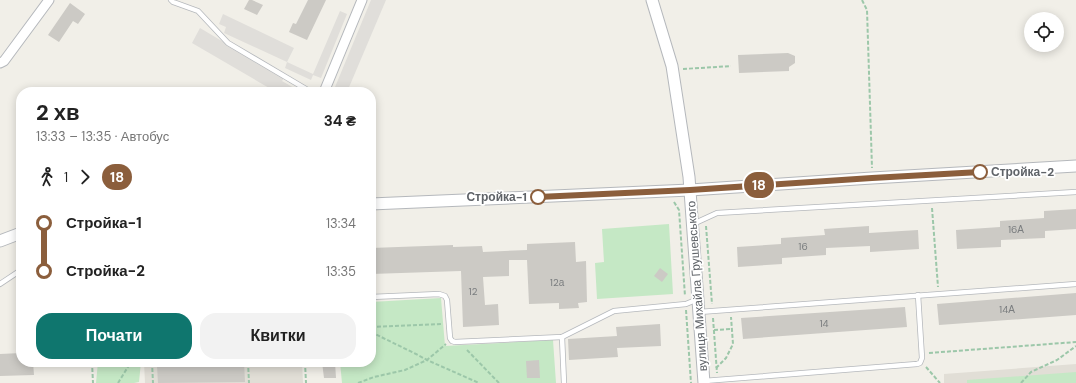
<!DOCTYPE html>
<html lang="uk">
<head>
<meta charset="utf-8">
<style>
  body { margin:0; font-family:"DM Sans",sans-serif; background:#f2f2f2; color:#222; height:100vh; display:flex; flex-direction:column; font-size:15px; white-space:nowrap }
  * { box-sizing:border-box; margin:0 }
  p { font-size:13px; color:#767676 }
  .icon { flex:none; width:22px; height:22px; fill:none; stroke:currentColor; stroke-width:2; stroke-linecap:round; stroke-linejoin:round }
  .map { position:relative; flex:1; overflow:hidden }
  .drawer { position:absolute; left:16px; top:87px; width:360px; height:280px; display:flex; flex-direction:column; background:#fff; border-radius:16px; box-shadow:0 2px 10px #0003 }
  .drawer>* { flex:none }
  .badge { padding:0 8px; border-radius:13px; font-size:14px; line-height:26px }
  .fabs { position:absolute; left:1024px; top:12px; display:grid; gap:8px }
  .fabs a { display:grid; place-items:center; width:40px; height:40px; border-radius:50%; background:#fff; box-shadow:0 2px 10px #0003; font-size:20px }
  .map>.badge { position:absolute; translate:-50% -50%; box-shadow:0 0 0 2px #fff }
  .legs { display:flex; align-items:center; gap:6px; height:44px; padding:0 20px; font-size:13px }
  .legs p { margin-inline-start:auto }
  .overview { display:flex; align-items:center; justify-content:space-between; height:68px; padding:0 20px }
  h1 { font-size:22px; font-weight:800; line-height:30px }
  .action { display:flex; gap:8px; margin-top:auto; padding:8px 20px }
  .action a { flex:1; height:46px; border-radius:16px; background:#0f766e; color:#fff; font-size:16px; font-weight:800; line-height:46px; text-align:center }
  .action a+a { background:#f2f2f2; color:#222 }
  ul { padding:0 20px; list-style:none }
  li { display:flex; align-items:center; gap:14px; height:48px; font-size:15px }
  li i { display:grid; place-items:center; width:6px; height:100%; margin:0 5px; background:currentColor }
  li i::after { content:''; width:10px; height:10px; margin:-5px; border:3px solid; border-radius:50%; background:#fff }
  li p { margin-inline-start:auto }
  li:first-child i { background:linear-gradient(#0000 50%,currentColor 0) }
  li:last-child i { background:linear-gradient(currentColor 50%,#0000 0) }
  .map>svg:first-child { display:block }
  .industrial { fill:#e0deda }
  .education { fill:#e1ded6 }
  .green { fill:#c5e8c5 }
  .building { fill:#cccac5 }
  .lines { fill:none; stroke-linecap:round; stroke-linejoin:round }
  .service-casing { stroke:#b5b8bc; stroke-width:6 }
  .minor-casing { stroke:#b5b8bc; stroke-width:11 }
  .tertiary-casing { stroke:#b5b8bc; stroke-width:13 }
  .path { stroke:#9cc7a9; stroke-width:2; stroke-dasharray:4 2; stroke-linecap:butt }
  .service { stroke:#fff; stroke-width:4.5 }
  .minor { stroke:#fff; stroke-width:9 }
  .tertiary { stroke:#fff; stroke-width:11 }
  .line-1-casing { stroke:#fff; stroke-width:9 }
  .line-1 { stroke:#8b5e3c; stroke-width:6 }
  .stop-1-dot { fill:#fff; stroke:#8b5e3c; stroke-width:2 }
  .labels { text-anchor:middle; stroke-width:3.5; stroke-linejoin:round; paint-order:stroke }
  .number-label { font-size:10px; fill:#7a7d7f }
  .stop-label { font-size:12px; font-weight:bold; fill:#5f6368; stroke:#fff; text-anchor:start }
  .street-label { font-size:12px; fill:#5f6368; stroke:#fff }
</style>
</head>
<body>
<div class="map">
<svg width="1076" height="383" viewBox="0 0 1076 383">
  <rect width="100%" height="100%" fill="#f1efe8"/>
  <g class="industrial">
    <path d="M371 0H386L347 92H333Z"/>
    <path d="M340 11 347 14 321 78 313 75 311 80 285 68 287 62 224 33 226 27 219 24 223 14 294 48 287 62 313 74Z"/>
    <path d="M200 28 284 78 282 81 301 92H276L192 43Z"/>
  </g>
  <g class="education">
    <path d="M144 362H302L303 383H145Z"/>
    <path d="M1076 364V383H944V374Z"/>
  </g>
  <g class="green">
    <path d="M669 224 673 294 597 299 595 263 604 262 602 229Z"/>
    <path d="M441 298 445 346 553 340 556 383H342L340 362H371V302Z"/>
    <path d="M98 362H113L116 366 124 362H141L139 382 134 383H96Z"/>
    <path d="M1076 372V383H967V380Z"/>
  </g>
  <g class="building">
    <path d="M249 0H252L263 5 257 15 244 9Z"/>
    <path d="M308 0H326L307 40 289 32 293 23 296 24Z"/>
    <path d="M70 3 85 14 78 24 73 21 59 42 48 35Z"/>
    <path d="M788 53 795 56V63L789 67V71L739 73 738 55Z"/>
    <path d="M1076 209V229L1045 231V238L1001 240V247L957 249 956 230 1000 227V221L1044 218V211Z"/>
    <path d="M869 226V233L918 230 919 249 870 252V246L826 248V255L782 258V264L738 267 737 247 781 244V238L825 235 824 229Z"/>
    <path d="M575 242 576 262 586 261 587 302 578 303 579 308 559 309V303L529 304 527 260H509V276L483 277 485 305 498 304 499 325 463 327 461 271 371 274V248L453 245V247L482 246 483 252 527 250V244Z"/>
    <path d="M660 268 668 274 662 282 654 276Z"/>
    <path d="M1076 293V315L939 325 937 304Z"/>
    <path d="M905 307 907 327 743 339 741 318Z"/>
    <path d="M660 324 661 346 617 348 618 357 569 360 568 339 617 336 616 327Z"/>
    <path d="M21 353V362H33L34 375 0 376V354Z"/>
    <path d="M539 360 540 378H527L526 361Z"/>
    <path d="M223 362H244L245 382 158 383 157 366Z"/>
    <path d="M322 362H335L336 378H324Z"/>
  </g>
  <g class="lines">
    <defs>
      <g id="service">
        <path d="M171 0 173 2 198 11 228 43 311 92"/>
        <path d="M693 224 717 213 1076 192"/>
        <path d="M0 284 21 270"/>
        <path d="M371 297 439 294 445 296 447 300 450 338 452 341 455 342 562 337 614 311 686 304 698 299"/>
        <path d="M699 312 1076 284"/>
        <path d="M562 337 564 383"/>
        <path d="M704 381 917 364 920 363 922 358 918 295"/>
      </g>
      <g id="minor">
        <path d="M0 63 4 61 49 0"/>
        <path d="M324 92 362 0"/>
      </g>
      <g id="tertiary">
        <path d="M652 0 672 66 689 177 704 383"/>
        <path d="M371 204 690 190 872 178 1076 166"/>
        <path d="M0 241 21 233"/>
      </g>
    </defs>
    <use href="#service" class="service-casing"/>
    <use href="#minor" class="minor-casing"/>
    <use href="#tertiary" class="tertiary-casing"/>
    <g class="path">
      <path d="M862 0 867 10 872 168"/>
      <path d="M683 69 731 66"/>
      <path d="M674 202 679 210 685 296"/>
      <path d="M932 208 938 287"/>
      <path d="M706 226 712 304"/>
      <path d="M686 310 691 383"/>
      <path d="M713 318 717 373"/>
      <path d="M371 327 442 324"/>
      <path d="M714 330 732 329"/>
      <path d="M371 332 416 354 427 360 479 383"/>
      <path d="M467 350 499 383"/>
      <path d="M929 353 1076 342"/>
      <path d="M92 362 93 383"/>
      <path d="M152 362 153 383"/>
      <path d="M248 362 249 383"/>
      <path d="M305 362 306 383"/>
      <path d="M926 367 940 383"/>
      <path d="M716 368 726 358 733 344 731 317"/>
      <path d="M118 383 131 362"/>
      <path d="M358 383 374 377 405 370 427 360 446 344"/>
      <path d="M1021 383 1031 372 1057 360 1076 346"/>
    </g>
    <use href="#service" class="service"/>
    <use href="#minor" class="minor"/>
    <use href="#tertiary" class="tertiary"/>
  </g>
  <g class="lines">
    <defs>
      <path id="line-1" d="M538 197 690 190 872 178 980 172"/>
    </defs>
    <use href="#line-1" class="line-1-casing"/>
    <use href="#line-1" class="line-1"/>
  </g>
  <g class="stop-1-dot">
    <circle cx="980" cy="172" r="7"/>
    <circle cx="538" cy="197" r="7"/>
  </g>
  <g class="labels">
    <g class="number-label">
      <text x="1016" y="233">16А</text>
      <text x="803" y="250">16</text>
      <text x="557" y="286">12а</text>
      <text x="473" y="295">12</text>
      <text x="1007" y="313">14А</text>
      <text x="824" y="327">14</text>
    </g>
    <g class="stop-label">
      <text x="991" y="176">Стройка-2</text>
      <text x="527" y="201" text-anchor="end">Стройка-1</text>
    </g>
    <g class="street-label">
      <text transform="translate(697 286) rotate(-94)" y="4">вулиця Михайла Грушевського</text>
    </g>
  </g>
</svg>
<div class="fabs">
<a><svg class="icon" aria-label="locate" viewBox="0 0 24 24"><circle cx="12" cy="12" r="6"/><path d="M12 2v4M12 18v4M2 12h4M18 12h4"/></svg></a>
</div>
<b class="badge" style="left:759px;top:185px;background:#8b5e3c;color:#fff">18</b>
<section class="drawer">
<div class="overview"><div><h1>2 хв</h1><p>13:33 – 13:35 · Автобус</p></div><b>34 ₴</b></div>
<div class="legs"><svg class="icon" aria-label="walk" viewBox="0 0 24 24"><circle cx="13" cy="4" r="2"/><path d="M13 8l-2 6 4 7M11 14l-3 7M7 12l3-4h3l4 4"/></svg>1<svg class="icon" aria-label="forward" viewBox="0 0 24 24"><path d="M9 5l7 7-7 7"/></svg><b class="badge" style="background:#8b5e3c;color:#fff">18</b></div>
<ul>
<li><i style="color:#8b5e3c"></i><b>Стройка-1</b><p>13:34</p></li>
<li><i style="color:#8b5e3c"></i><b>Стройка-2</b><p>13:35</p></li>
</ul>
<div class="action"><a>Почати</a><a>Квитки</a></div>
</section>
</div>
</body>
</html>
